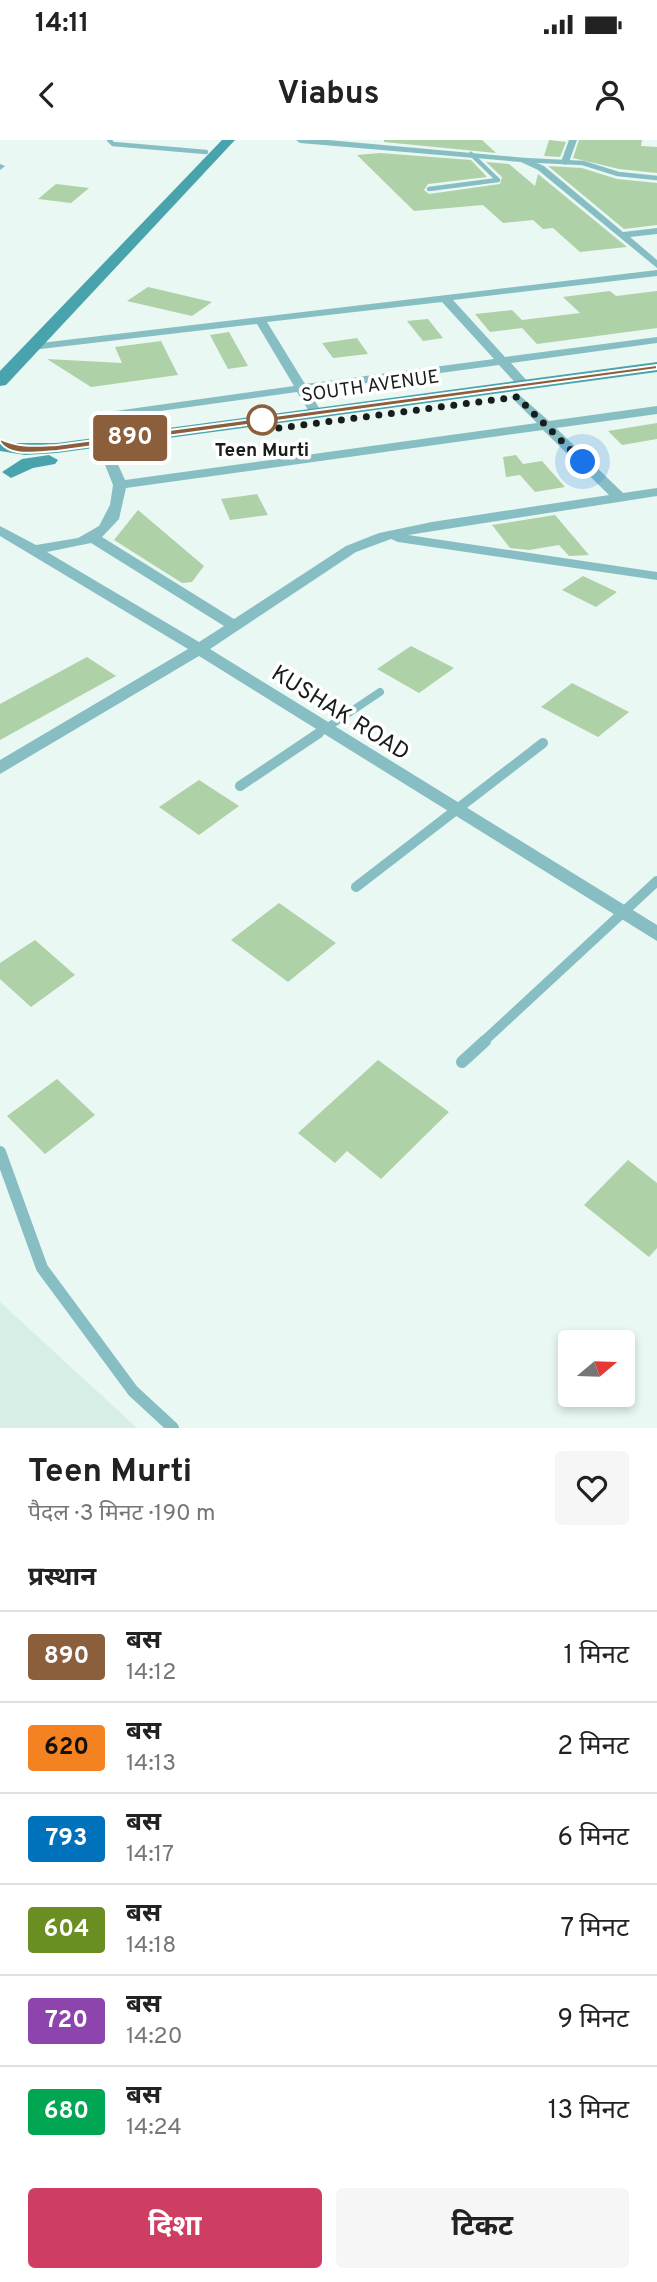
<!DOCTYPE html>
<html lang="hi">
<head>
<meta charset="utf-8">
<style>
  body { margin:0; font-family:Overpass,"Noto Sans Devanagari",sans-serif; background:#f6f6f6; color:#222; height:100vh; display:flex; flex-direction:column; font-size:26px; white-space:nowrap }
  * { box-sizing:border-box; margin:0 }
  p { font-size:23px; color:#767676 }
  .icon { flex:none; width:38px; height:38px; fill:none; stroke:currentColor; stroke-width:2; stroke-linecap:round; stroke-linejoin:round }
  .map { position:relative; height:1288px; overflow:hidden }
  .panel { display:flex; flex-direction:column; background:#fff; flex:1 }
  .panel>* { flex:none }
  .badge { padding:0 14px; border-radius:5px; font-size:24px; line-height:46px }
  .needle { width:46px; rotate:71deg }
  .tools { position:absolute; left:558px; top:1190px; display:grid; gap:14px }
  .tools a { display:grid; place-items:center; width:77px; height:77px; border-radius:7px; background:#fff; box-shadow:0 4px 10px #0003; font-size:35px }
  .you { position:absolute; width:35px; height:35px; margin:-18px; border:5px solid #fff; border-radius:50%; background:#1a73e8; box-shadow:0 0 0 10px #1a73e833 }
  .map>.badge { position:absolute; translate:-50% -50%; box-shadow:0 0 0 4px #fff }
  h2 { padding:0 28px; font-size:26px; line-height:63px }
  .round { display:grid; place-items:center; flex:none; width:74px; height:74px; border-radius:7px; background:#f6f6f6 }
  .head { display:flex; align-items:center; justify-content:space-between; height:119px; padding:0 28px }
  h1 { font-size:33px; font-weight:700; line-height:52px }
  .action { display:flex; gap:14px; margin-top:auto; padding:14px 28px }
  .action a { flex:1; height:80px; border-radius:7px; background:#cd3e62; color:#fff; font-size:28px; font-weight:700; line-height:80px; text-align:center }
  .action a+a { background:#f6f6f6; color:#222 }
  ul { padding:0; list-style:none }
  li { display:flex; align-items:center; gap:21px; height:91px; padding:0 28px; border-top:2px solid #e0e0e0 }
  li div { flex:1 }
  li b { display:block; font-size:26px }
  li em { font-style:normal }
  li .badge { min-width:77px; font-weight:700; text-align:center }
  .status { display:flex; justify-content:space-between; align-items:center; height:49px; padding:0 35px; background:#fff; direction:ltr }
  .status svg { height:19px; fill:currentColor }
  header { display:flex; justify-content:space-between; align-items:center; height:91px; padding:0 28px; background:#fff; font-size:32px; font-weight:700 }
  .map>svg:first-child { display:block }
  .built { fill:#d7eee6 }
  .building { fill:#afd1a7 }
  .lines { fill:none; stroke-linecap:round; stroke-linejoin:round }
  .service-far3 { stroke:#87bec4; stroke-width:4.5 }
  .service-far2 { stroke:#87bec4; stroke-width:8 }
  .service-far1 { stroke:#87bec4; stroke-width:10 }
  .service { stroke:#87bec4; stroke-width:12 }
  .minor { fill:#87bec4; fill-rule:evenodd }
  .secondary { fill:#48a3ad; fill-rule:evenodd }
  .line { fill:#8b5e3c; stroke:#fff; stroke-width:2 }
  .walk { stroke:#181d1b; stroke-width:7; stroke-dasharray:0 12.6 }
  .stop-dot { fill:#fff; stroke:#8b5e3c; stroke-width:3.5 }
  .labels { text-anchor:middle; stroke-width:7; stroke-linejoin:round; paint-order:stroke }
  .far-street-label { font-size:19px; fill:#181d1b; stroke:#fff }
  .far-stop-label { font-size:19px; font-weight:bold; fill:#181d1b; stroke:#fff }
  .street-label { font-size:23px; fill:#181d1b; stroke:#fff }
</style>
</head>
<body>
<div class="status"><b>14:11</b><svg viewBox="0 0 49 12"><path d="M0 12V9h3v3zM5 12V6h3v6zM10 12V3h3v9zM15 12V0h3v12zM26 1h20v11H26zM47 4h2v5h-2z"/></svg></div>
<header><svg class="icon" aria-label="back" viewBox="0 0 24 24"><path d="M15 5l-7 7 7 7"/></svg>Viabus<svg class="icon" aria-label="person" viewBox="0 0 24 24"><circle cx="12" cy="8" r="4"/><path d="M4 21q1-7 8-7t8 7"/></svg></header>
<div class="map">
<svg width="657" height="1288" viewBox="0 0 657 1288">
  <rect width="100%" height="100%" fill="#e9f8f2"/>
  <path class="built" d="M0 1162 137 1288H0Z"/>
  <g class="building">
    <path d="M384 0H482L496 13 384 2Z"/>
    <path d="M549 0 566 2 560 17 544 16Z"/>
    <path d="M579 0H642L641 6 657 7V33L619 29 573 18Z"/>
    <path d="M380 13 471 20 487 37 428 44 424 50 429 54 500 44 502 37 486 22 509 24 535 46 538 34 627 107 580 112 553 88 543 89 533 80 503 83 483 65 414 71 357 15Z"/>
    <path d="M548 26 582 28 617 39 657 43V85L624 89Z"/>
    <path d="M56 44 89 48 71 63 38 59Z"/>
    <path d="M148 147 212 162 192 176 127 161Z"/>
    <path d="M610 151 616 156 657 151V188L537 204 522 188 490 192 475 174 512 170 522 180 580 173 563 157Z"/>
    <path d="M428 179 443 198 423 201 407 181Z"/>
    <path d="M229 192 248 226 228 229 210 195Z"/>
    <path d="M357 198 368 214 333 218 322 203Z"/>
    <path d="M161 201 178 235 91 247 47 219 122 223 115 207Z"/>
    <path d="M657 283V299L622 305 608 291Z"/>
    <path d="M516 315 523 324 542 321 565 347 535 352 520 335 506 337 503 317Z"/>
    <path d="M257 354 268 375 230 380 221 359Z"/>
    <path d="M138 370 204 426 192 442 182 443 114 400Z"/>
    <path d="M555 375 589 415 569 416 559 405 529 410 510 408 492 385Z"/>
    <path d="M583 436 617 452 596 467 562 450Z"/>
    <path d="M411 506 454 528 419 553 377 529Z"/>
    <path d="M87 517 116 536 0 600V564Z"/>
    <path d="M572 543 629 572 598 597 541 567Z"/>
    <path d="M199 640 239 666 199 695 159 667Z"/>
    <path d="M279 763 336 803 288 842 231 800Z"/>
    <path d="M35 800 75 835 31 867 0 839V823Z"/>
    <path d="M378 920 449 972 381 1039 347 1011 335 1023 298 993Z"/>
    <path d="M57 939 95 975 45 1014 7 976Z"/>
    <path d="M628 1020 657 1043V1108L649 1117 584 1065Z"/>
  </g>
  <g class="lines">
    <g class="service-far3">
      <path d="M109 0 113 4 206 12"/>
      <path d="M523 20 583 23 618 34 657 38"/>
      <path d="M429 49 498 40 471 14"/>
    </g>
    <path class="service-far2" d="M316 595 380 552"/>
    <g class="service-far1">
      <path d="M240 646 319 593"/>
      <path d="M356 747 543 603"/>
      <path d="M483 902 657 741"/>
    </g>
    <g class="service">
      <path d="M462 922 485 901"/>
      <path d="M0 1012 42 1128 133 1251 173 1288"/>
    </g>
    <g class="minor">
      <path d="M296 0H328L526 18 544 26 623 92 657 88V94L630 97 657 120V128L538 30 521 22 300 3Z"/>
      <path d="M569 0H577L569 22 565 25 561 22Z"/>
      <path d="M0 24 5 26 0 30Z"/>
      <path d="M657 130V136L453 160 505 217 657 197V203L511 223 528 242V248H520L499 225 309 251 322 273 316 277 312 276 297 252 117 277 110 279 106 284 109 302 103 306 97 302 94 284 101 273 294 246 257 184 32 210 26 207 32 204ZM442 162 494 219 305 244 267 182Z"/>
      <path d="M517 253 549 281 657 266V274L556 288 623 353 657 348V356L408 395 657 432V440L398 402 391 399 356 412 210 509 657 785V801L199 516 0 634V620L188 509 0 396V386L36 405 78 398 99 386 110 365 113 345 100 312 101 309H111L125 340 537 283 511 257ZM543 290 609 355 432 382 379 393 346 406 234 479 102 397 119 379 126 348ZM91 403 224 486 199 502 47 412Z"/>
    </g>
    <g class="secondary">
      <path d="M222 0H235L6 245 0 246V231Z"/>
      <path d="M657 222V232L57 313 25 315 0 311V303H57Z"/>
      <path d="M49 315 58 320 55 324 33 328 11 338 2 332 22 319Z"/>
    </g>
  </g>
  <path class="line" d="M657 225V229L57 311C38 312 10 318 0 302V299C19 308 36 306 57 305Z"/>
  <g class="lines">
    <path class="walk" d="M262 280 264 290 517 257 583 322"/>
  </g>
  <circle class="stop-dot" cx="262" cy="280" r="14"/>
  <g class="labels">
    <g class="far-street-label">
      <text transform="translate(370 245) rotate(-8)" y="7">SOUTH AVENUE</text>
    </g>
    <g class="far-stop-label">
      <text x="262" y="316">Teen Murti</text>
    </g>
    <g class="street-label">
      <text transform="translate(341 572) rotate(32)" y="8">KUSHAK ROAD</text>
    </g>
  </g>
</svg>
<div class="tools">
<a><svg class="needle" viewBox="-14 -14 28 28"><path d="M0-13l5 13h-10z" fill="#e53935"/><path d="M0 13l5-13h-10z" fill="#767676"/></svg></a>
</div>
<div class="you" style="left:583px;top:322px"></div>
<b class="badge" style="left:130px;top:298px;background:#8b5e3c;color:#fff">890</b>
</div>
<section class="panel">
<div class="head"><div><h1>Teen Murti</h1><p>पैदल · 3 मिनट · 190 m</p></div><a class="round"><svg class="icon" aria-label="heart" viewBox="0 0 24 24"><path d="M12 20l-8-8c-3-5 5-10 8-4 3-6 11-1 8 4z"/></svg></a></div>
<h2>प्रस्थान</h2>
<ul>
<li><span class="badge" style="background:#8b5e3c;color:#fff">890</span><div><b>बस</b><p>14:12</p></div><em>1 मिनट</em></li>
<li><span class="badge" style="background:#f58220;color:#111">620</span><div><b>बस</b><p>14:13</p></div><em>2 मिनट</em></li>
<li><span class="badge" style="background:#0072bc;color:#fff">793</span><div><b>बस</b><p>14:17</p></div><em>6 मिनट</em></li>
<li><span class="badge" style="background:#6b8e23;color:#fff">604</span><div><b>बस</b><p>14:18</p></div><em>7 मिनट</em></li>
<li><span class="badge" style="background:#8e44ad;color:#fff">720</span><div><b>बस</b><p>14:20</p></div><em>9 मिनट</em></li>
<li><span class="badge" style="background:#00a651;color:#fff">680</span><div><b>बस</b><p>14:24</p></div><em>13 मिनट</em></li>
</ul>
<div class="action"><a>दिशा</a><a>टिकट</a></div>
</section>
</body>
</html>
